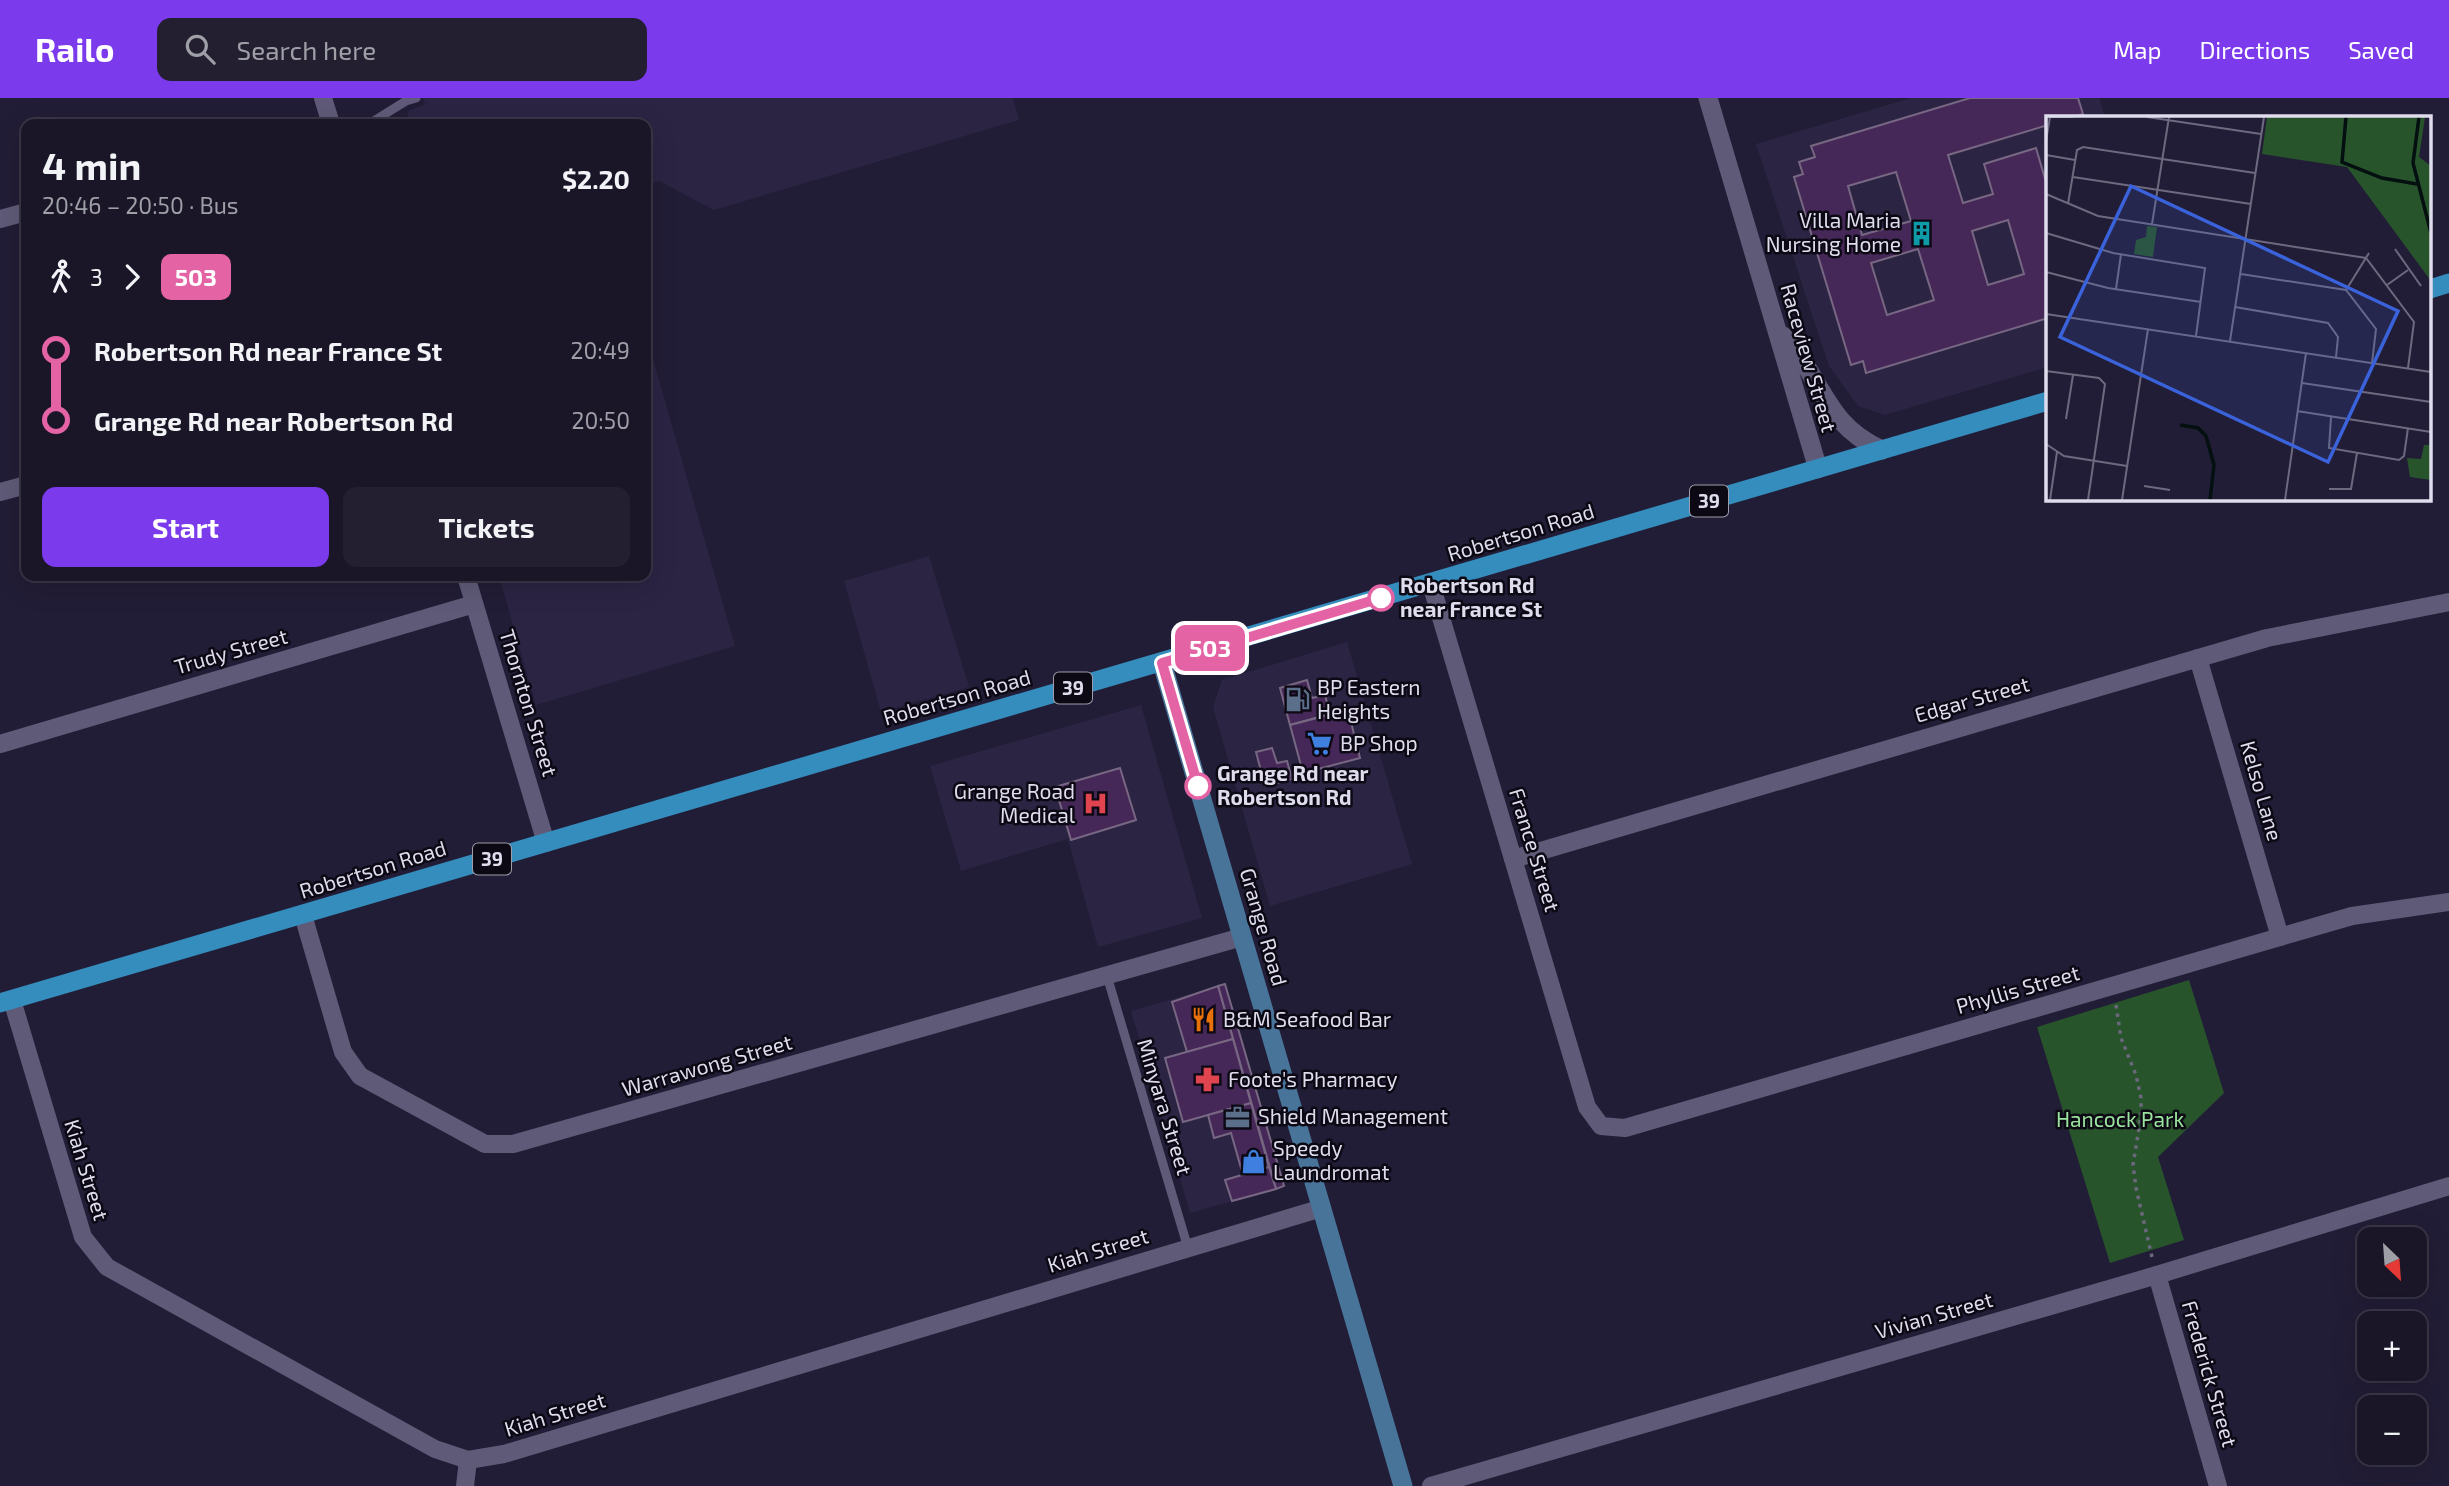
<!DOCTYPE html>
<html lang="en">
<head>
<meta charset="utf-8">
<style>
  body { margin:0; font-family:"Exo 2",sans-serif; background:#231f30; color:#f1f3f6; height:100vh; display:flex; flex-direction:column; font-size:26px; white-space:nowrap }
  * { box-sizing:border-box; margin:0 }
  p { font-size:23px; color:#9f9fa8 }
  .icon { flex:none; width:38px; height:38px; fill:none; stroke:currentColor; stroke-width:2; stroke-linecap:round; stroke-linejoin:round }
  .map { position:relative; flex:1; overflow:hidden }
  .details { position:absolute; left:21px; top:21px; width:630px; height:462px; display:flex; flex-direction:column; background:#1a1628; border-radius:14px; box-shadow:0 7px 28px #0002,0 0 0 2px #383545 }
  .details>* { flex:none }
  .badge { padding:0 14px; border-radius:10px; font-size:24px; line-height:46px }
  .needle { width:46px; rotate:155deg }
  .buttons { position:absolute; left:2357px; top:1129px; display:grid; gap:14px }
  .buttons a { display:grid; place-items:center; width:70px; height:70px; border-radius:14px; background:#1a1628; box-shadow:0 7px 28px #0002,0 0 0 2px #383545; font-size:35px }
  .map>.badge { position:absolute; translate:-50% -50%; box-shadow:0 0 0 4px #fff }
  .legs { display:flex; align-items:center; gap:10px; height:77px; padding:0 21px; font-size:23px }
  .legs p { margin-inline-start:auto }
  .head { display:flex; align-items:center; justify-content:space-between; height:119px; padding:0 21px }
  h1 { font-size:38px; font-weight:700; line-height:52px }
  .cta { display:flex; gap:14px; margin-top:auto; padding:14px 21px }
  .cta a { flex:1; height:80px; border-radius:14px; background:#7c3aed; color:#fff; font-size:28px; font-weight:700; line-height:80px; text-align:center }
  .cta a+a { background:#231f30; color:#f1f3f6 }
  ul { padding:0 21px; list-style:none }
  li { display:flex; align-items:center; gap:24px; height:70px; font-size:26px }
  li i { display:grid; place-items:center; width:10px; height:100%; margin:0 9px; background:currentColor }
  li i::after { content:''; width:18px; height:18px; margin:-9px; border:5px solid; border-radius:50%; background:#1a1628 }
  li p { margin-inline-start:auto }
  li:first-child i { background:linear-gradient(#0000 50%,currentColor 0) }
  li:last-child i { background:linear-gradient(currentColor 50%,#0000 0) }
  header { display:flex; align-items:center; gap:42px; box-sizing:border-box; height:98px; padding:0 35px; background:#7c3aed; color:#fff }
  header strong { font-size:33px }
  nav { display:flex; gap:38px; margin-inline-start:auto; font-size:24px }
  .search { width:490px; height:63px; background:#231f30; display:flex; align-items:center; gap:18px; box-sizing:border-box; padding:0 24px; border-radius:14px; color:#9f9fa8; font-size:26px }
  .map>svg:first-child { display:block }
  .built { fill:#2b2443 }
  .green { fill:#28542c }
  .building { fill:#462858; stroke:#776782; stroke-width:2; fill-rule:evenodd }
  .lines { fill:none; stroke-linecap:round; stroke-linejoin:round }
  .path { stroke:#6b687d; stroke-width:3.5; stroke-dasharray:3.5 5; stroke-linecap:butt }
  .service { stroke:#5f5a77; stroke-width:9 }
  .minor { stroke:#5f5a77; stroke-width:18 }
  .tertiary { stroke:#5f5a77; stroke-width:19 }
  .secondary { stroke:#49749a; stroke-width:19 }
  .primary { stroke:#348dbd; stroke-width:19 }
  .line-1-casing { stroke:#fff; stroke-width:16 }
  .line-1 { stroke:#e463a4; stroke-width:10 }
  .stop-1-dot { fill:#fff; stroke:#e463a4; stroke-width:3.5 }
  .labels { text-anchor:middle; stroke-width:5; stroke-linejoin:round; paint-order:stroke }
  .shield { fill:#0c0914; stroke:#9f9dac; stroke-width:2 }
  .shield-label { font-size:19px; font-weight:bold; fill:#dedced }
  .poi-label { font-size:21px; fill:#dedced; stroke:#0c0914; text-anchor:start }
  .street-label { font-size:21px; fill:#dedced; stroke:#0c0914 }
  .stop-label { font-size:21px; font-weight:bold; fill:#dedced; stroke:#0c0914; text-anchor:start }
  .park-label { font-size:21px; fill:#9ae39f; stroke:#0c0914 }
  .inset-river { fill:none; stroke:#040f10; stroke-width:3.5 }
  .inset-road { fill:none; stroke:#6d697f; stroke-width:2 }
  .view { fill:#3a63db; fill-opacity:0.15; stroke:#3a63db; stroke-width:3.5 }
  .inset-edge { fill:none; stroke:#dedced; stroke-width:3.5 }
</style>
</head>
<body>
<header>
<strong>Railo</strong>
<div class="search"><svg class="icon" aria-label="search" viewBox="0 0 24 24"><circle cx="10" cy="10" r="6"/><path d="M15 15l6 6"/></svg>Search here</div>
<nav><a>Map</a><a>Directions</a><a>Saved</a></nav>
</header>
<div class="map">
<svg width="2449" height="1388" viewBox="0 0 2449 1388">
  <rect width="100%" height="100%" fill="#221d36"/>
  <g class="built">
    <path d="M423 0H1013L1019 22 714 112 659 83 646 86V26H411L407 14 425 6Z"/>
    <path d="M1911 0H2099L2105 19H2048V269L1885 317 1858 308 1829 268 1756 46Z"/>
    <path d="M646 237 735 548 536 607 499 478H646Z"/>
    <path d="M929 458 969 589 881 614 844 483Z"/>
    <path d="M1347 544 1412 766 1270 808 1213 609 1222 582Z"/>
    <path d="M1141 607 1202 820 1098 849 1068 741 961 773 930 668Z"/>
    <path d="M1218 888 1276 1091 1190 1115 1131 913Z"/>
  </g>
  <path class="green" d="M2189 882 2224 995 2158 1059 2184 1142 2110 1165 2037 929Z"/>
  <g class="building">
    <path d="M1970 0H2078L2083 16 2073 19H2048V27L1948 57 1963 105 1993 96 1984 66 2036 50 2048 91V220L1866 275 1863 263 1851 267 1794 79 1803 76 1799 64 1815 59 1811 48ZM1896 74 1911 123 1862 137 1848 88ZM2008 122 2024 176 1988 187 1972 133ZM1918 151 1934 202 1887 217 1871 165Z"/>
    <path d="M1307 582 1312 600 1325 597 1330 616 1290 627 1280 590Z"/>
    <path d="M1348 612 1360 660 1303 675 1290 627Z"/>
    <path d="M1272 650 1277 665 1287 663 1292 681 1265 688 1256 654Z"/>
    <path d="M1120 670 1136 722 1071 742 1055 689Z"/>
    <path d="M1225 886 1284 1088 1276 1091 1218 888Z"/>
    <path d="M1218 888 1233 941 1187 954 1172 904Z"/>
    <path d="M1233 941 1251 1005 1183 1024 1165 960Z"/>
    <path d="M1251 1005 1269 1069 1243 1077 1231 1035 1214 1040 1208 1017Z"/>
    <path d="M1269 1069 1276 1091 1232 1103 1225 1082Z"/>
  </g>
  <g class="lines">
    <path class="path" d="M2116 907 2121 940 2136 977 2141 1000V1018L2133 1067 2136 1090 2152 1159"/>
    <g class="service">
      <path d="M369 26 406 3 416 0"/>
      <path d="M1107 878 1188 1150"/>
    </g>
    <g class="minor">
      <path d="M323 0 331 26"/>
      <path d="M0 121 26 114"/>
      <path d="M0 394 26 387"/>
      <path d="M466 478 546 745"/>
      <path d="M1431 486 1587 1009 1601 1028 1625 1030 2352 818 2449 804"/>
      <path d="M2198 560 2280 839"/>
      <path d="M0 646 474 506"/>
      <path d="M1513 761 2267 540 2449 504"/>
      <path d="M303 817 343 954 360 978 485 1046H513L1242 839"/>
      <path d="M12 902 83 1139 107 1169 435 1351 468 1362 504 1356 1322 1110"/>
      <path d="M2157 1177 2218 1388"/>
      <path d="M465 1388 468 1362"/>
      <path d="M1431 1388 2157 1177 2449 1088"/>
    </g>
    <g class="tertiary">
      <path d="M1708 0 1818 371"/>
      <path d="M1783 238C1792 249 1802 261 1809 273 1830 309 1842 334 1882 352"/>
    </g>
    <path class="secondary" d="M1162 565 1403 1388"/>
    <g class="primary">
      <path d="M2430 191 2449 185"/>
      <path d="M0 905 2048 303"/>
    </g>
  </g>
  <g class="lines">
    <defs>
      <path id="line-1" d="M1198 688 1162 565 1381 500"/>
    </defs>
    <use href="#line-1" class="line-1-casing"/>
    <use href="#line-1" class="line-1"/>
  </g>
  <defs>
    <symbol id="building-bare" viewBox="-9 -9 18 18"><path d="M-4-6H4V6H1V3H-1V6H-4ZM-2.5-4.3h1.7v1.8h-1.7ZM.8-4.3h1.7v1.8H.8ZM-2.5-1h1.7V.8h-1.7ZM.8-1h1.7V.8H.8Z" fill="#0f9aa8" stroke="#0c0914" stroke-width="2.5" paint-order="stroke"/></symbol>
    <symbol id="fuel-bare" viewBox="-9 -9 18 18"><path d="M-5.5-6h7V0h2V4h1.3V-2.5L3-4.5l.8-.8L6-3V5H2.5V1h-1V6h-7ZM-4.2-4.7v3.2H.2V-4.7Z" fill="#5c6f8a" stroke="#0c0914" stroke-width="2.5" paint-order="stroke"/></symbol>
    <symbol id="supermarket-bare" viewBox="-9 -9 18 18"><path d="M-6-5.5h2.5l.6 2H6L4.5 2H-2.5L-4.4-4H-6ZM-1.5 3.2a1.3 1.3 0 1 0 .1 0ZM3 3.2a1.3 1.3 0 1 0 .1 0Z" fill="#3f7fe0" stroke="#0c0914" stroke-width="2.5" paint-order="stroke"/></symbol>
    <symbol id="hospital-bare" viewBox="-9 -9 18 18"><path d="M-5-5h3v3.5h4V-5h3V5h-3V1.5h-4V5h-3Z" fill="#e0444e" stroke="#0c0914" stroke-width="2.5" paint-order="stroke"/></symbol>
    <symbol id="restaurant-bare" viewBox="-9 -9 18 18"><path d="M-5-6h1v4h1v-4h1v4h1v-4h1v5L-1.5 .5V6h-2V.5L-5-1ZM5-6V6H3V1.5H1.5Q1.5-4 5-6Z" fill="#e8710a" stroke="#0c0914" stroke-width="2.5" paint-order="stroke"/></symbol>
    <symbol id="pharmacy-bare" viewBox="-9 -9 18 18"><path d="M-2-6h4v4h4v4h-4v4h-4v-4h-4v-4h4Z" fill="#e0444e" stroke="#0c0914" stroke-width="2.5" paint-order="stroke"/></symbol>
    <symbol id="office-bare" viewBox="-9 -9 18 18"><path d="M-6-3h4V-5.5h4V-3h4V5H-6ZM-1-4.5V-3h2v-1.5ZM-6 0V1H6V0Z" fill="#5c6f8a" stroke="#0c0914" stroke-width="2.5" paint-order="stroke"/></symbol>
    <symbol id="shop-bare" viewBox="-9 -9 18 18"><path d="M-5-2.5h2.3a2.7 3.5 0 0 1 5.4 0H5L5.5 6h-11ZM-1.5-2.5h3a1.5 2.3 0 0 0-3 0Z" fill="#3f7fe0" stroke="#0c0914" stroke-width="2.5" paint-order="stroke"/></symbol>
  </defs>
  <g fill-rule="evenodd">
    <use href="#building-bare" x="1904" y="118" width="35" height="35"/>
    <use href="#fuel-bare" x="1280" y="584" width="35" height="35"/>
    <use href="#supermarket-bare" x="1302" y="628" width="35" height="35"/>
    <use href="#hospital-bare" x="1078" y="688" width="35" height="35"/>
    <use href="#restaurant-bare" x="1186" y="904" width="35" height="35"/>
    <use href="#pharmacy-bare" x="1190" y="964" width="35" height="35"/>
    <use href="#office-bare" x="1220" y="1002" width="35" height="35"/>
    <use href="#shop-bare" x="1236" y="1046" width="35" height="35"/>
  </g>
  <g class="stop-1-dot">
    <circle cx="1381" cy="500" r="12"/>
    <circle cx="1198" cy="688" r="12"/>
  </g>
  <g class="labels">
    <g class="shield">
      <rect x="1690" y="387.5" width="38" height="31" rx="5"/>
      <rect x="1054" y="574.5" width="38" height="31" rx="5"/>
      <rect x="473" y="745.5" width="38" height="31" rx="5"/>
    </g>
    <g class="shield-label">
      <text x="1709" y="410">39</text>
      <text x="1073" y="597">39</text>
      <text x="492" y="768">39</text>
    </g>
    <g class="poi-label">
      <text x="1901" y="130" text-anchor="end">Villa Maria<tspan x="1901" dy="24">Nursing Home</tspan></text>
      <text x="1317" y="597">BP Eastern<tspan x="1317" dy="24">Heights</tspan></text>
      <text x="1340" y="653">BP Shop</text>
      <text x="1075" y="701" text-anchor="end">Grange Road<tspan x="1075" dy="24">Medical</tspan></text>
      <text x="1223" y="929">B&amp;M Seafood Bar</text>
      <text x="1228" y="989">Foote's Pharmacy</text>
      <text x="1258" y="1026">Shield Management</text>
      <text x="1273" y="1058">Speedy<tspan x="1273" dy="24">Laundromat</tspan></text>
    </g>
    <g class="street-label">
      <text transform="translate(1808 260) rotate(74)" y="7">Raceview Street</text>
      <text transform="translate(1521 435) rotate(-17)" y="7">Robertson Road</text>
      <text transform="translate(231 554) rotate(-16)" y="7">Trudy Street</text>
      <text transform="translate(957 600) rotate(-16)" y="7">Robertson Road</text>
      <text transform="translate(1972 602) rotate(-16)" y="7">Edgar Street</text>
      <text transform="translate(528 605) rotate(73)" y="7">Thornton Street</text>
      <text transform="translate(2261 693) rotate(74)" y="7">Kelso Lane</text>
      <text transform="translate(1534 752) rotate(73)" y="7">France Street</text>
      <text transform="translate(373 772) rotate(-17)" y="7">Robertson Road</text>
      <text transform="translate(1263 829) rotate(74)" y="7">Grange Road</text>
      <text transform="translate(2018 892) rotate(-16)" y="7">Phyllis Street</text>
      <text transform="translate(707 968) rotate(-16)" y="7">Warrawong Street</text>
      <text transform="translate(1164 1009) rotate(73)" y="7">Minyara Street</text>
      <text transform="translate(86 1072) rotate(73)" y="7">Kiah Street</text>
      <text transform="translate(1098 1153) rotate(-17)" y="7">Kiah Street</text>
      <text transform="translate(1934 1218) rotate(-16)" y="7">Vivian Street</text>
      <text transform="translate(2209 1276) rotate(74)" y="7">Frederick Street</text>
      <text transform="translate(555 1317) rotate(-17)" y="7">Kiah Street</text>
    </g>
    <g class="stop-label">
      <text x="1400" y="495">Robertson Rd<tspan x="1400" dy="24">near France St</tspan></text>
      <text x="1217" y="683">Grange Rd near<tspan x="1217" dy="24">Robertson Rd</tspan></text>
    </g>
    <g class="park-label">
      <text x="2120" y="1029">Hancock Park</text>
    </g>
  </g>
  <g transform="translate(2046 18)">
    <rect width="385" height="385" fill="#221d36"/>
    <path d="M221 1H379L373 41 385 50V165L301 51 216 38ZM101 110 111 111 107 141 88 138 90 124 100 121ZM385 321V364L364 361 361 342 375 343 378 329H384Z" fill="#28542c"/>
    <path class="inset-river" d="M300 1 296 46 336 62 371 68M373 1 367 47 385 117M134 309 152 312 160 320 168 349 164 384"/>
    <path class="inset-road" d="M3 1H27M101 1 215 18M0 25 4 1M0 39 29 44M27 61 205 88M0 78 52 100 320 142 368 206 362 252M22 88 31 34 37 31 209 57M106 108 123 1M0 117 67 137 159 152 150 220M349 133 375 170M0 156 62 172 155 186M195 158 300 174 330 213 326 247M341 169 362 154M70 173 75 138M300 174 323 137M189 191 282 207 292 221 290 241M0 198 385 256M184 225 218 1M0 255 53 262 59 268 42 384M256 267 385 286M251 295 385 316M285 301 283 332 353 344 358 340 362 312M20 303 27 259M0 328 18 340 81 350M98 370 124 374M283 373H305L311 337M4 384 11 336M76 384 102 213M239 384 260 237"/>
    <path class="view" d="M85 70 352 195 282 346 14 221Z"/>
    <rect width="385" height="385" class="inset-edge"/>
  </g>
</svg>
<div class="buttons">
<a><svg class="needle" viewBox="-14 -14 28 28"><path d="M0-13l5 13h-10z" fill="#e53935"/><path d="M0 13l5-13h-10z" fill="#9f9fa8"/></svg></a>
<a>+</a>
<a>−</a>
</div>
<b class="badge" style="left:1210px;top:550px;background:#e463a4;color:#fff">503</b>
<section class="details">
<div class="head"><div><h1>4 min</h1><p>20:46 – 20:50 · Bus</p></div><b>$2.20</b></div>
<div class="legs"><svg class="icon" aria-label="walk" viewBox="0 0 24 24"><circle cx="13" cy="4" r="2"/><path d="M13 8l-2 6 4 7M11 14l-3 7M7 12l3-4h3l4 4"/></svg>3<svg class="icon" aria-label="forward" viewBox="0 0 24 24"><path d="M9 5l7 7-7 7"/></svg><b class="badge" style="background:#e463a4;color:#fff">503</b></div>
<ul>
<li><i style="color:#e463a4"></i><b>Robertson Rd near France St</b><p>20:49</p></li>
<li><i style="color:#e463a4"></i><b>Grange Rd near Robertson Rd</b><p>20:50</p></li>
</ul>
<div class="cta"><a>Start</a><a>Tickets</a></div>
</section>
</div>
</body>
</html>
